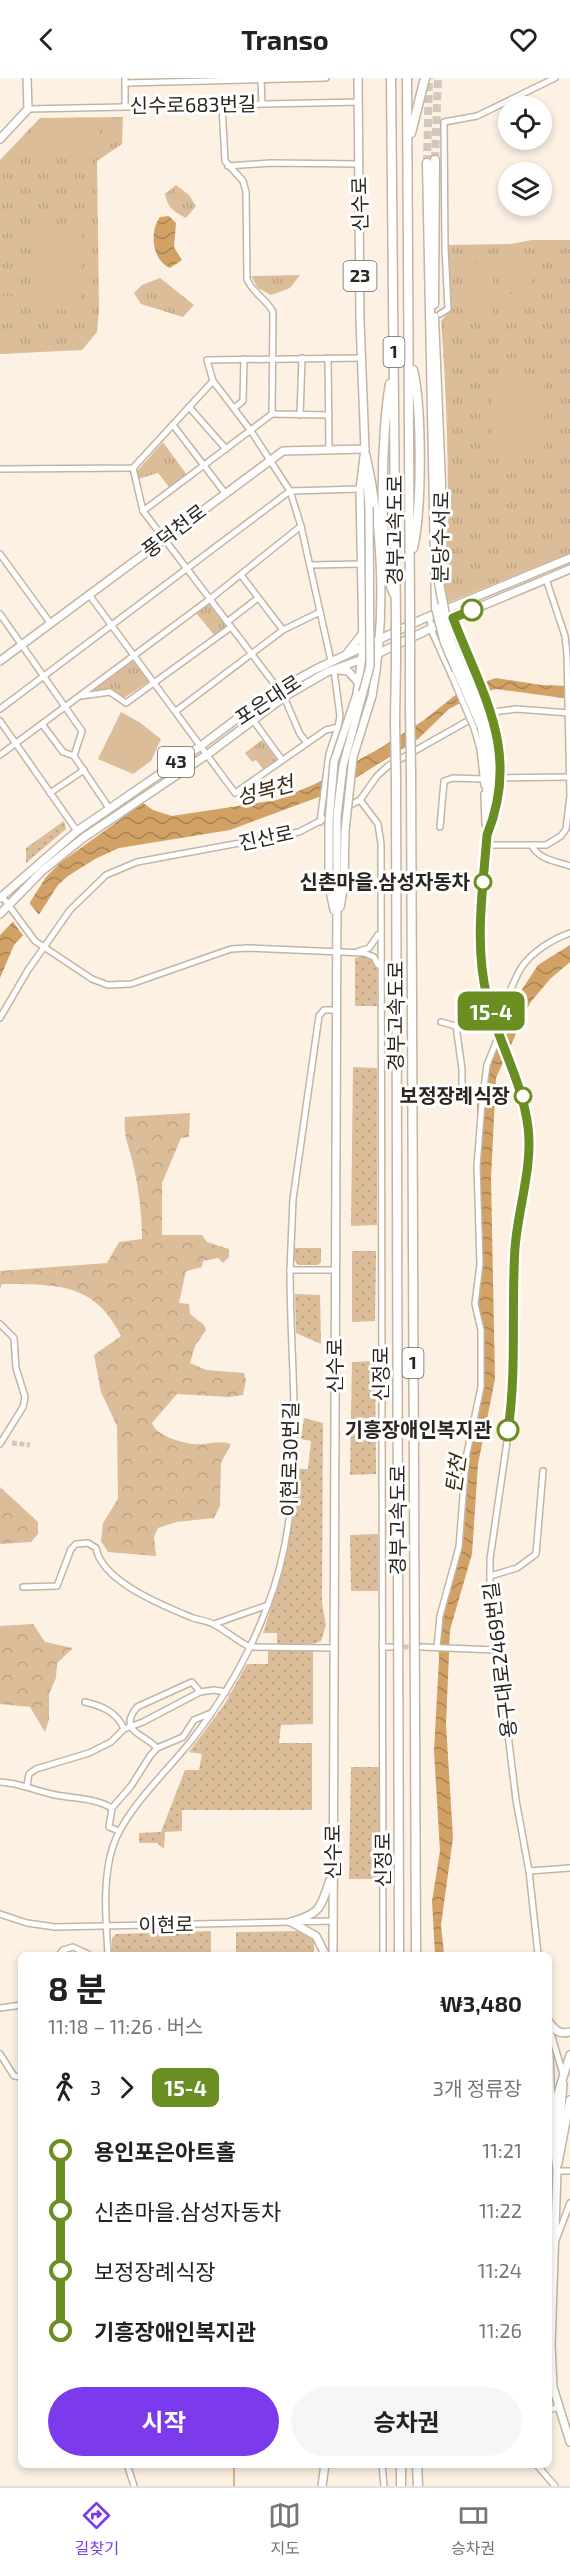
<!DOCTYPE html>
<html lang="ko">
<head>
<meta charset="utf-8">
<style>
  body { margin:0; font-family:"Exo 2","Noto Sans KR",sans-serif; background:#f6f6f6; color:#222; height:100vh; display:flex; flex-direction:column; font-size:22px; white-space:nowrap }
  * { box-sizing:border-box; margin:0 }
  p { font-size:20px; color:#767676 }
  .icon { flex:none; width:33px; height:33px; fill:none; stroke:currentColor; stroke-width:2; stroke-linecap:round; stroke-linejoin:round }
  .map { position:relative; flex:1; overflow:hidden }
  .panel { position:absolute; left:18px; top:1874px; width:534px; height:516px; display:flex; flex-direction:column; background:#fff; border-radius:9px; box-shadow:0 3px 9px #0003 }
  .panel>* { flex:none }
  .badge { padding:0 12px; border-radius:9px; font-size:21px; line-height:39px }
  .controls { position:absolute; left:498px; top:18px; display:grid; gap:12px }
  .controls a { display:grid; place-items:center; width:54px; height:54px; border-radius:50%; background:#fff; box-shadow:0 3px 9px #0003; font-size:30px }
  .map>.badge { position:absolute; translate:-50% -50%; box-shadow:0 0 0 3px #fff }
  .legs { display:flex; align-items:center; gap:9px; height:66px; padding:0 30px; font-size:20px }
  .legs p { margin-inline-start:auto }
  .headline { display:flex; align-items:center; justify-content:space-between; height:102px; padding:0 30px }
  h1 { font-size:33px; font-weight:700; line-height:45px }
  .cta { display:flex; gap:12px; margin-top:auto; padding:12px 30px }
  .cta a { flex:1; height:69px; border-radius:36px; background:#7c3aed; color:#fff; font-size:24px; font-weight:700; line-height:69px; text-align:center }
  .cta a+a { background:#f6f6f6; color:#222 }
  ul { padding:0 30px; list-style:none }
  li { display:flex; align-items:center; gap:21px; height:60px; font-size:22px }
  li i { display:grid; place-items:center; width:9px; height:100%; margin:0 8px; background:currentColor }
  li i::after { content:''; width:15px; height:15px; margin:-8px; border:4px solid; border-radius:50%; background:#fff }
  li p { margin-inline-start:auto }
  li:first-child i { background:linear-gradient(#0000 50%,currentColor 0) }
  li:last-child i { background:linear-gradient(currentColor 50%,#0000 0) }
  header { display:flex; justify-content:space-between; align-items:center; height:78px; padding:0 30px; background:#fff; font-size:27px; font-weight:700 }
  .dock { display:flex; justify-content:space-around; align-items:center; height:84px; border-top:2px solid #e0e0e0; background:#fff; font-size:16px; color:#767676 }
  .dock a { display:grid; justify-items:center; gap:3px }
  .dock .selected { color:#7c3aed }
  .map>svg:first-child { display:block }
  .grass { fill:url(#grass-dots) }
  .forest { fill:url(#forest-crowns) }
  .park { fill:url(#park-tufts) }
  .garden { fill:#dbbd9a }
  .water { fill:url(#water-waves) }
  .pier { fill:#fdf1e4 }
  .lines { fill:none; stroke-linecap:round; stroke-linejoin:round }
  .stream { stroke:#d1a166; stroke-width:1.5 }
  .minor-tunnel { stroke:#d3c8bd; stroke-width:5; stroke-dasharray:5 2.5; stroke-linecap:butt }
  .highway-tunnel { stroke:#d3c8bd; stroke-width:8; stroke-dasharray:8 4; stroke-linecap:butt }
  .minor-casing { stroke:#c3b5a5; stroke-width:8 }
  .major-casing { stroke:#c3b5a5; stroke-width:10 }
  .highway-casing { stroke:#c3b5a5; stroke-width:11 }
  .minor { stroke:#fff; stroke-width:5 }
  .major { stroke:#fff; stroke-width:7 }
  .highway { stroke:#fff; stroke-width:8 }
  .minor-bridge-casing { stroke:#c3b5a5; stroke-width:8; stroke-linecap:butt }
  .major-bridge-casing { stroke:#c3b5a5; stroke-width:10; stroke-linecap:butt }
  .highway-bridge-casing { stroke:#c3b5a5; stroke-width:11; stroke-linecap:butt }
  .minor-bridge { stroke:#fff; stroke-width:5 }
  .major-bridge { stroke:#fff; stroke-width:7 }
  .highway-bridge { stroke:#fff; stroke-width:8 }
  .line-1-casing { stroke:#fff; stroke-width:14 }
  .line-1 { stroke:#6b8e23; stroke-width:9 }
  .stop-1-dot { fill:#fff; stroke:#6b8e23; stroke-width:3 }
  .labels { text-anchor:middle; stroke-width:6; stroke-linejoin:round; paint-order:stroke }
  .shield { fill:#fff; stroke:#6b6662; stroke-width:1.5 }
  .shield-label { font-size:18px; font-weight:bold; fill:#2b251f }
  .street-label { font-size:20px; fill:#2b251f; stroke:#fff }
  .stop-label { font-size:20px; font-weight:bold; fill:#2b251f; stroke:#fff; text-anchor:end }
  .water-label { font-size:21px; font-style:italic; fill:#3d290f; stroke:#fff }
</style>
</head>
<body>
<header><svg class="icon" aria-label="back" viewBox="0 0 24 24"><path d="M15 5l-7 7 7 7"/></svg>Transo<svg class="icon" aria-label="heart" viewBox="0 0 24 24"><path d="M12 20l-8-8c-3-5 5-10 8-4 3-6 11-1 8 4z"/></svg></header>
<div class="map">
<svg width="570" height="2408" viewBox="0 0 570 2408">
  <defs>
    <pattern id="grass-dots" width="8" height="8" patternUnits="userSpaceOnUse" patternTransform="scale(1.5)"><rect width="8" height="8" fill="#dbbd9a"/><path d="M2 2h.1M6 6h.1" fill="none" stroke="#bca284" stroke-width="1.8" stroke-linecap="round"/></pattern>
    <pattern id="forest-crowns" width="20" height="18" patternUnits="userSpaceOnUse" patternTransform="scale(1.5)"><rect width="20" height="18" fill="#dbbd9a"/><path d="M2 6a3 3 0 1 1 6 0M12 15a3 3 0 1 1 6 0" fill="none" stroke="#bca284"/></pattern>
    <pattern id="park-tufts" width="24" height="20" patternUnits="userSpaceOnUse" patternTransform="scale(1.5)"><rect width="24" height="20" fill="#dbbd9a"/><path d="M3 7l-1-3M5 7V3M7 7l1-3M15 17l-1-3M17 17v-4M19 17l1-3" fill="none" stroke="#bca284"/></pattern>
    <pattern id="water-waves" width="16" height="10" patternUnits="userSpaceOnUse" patternTransform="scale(1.5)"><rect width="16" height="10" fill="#d1a166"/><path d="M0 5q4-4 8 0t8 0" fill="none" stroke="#aa8353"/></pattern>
  </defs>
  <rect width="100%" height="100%" fill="#fdf1e4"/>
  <g class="grass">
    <path d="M64 743 66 751 26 785V770Z"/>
    <path d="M368 877 372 878 377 888V928H355V880Z"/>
    <path d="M353 989 377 990V1147L351 1148Z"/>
    <path d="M294 1170H321V1184L318 1187H298L293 1180Z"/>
    <path d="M352 1173H376L375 1243 352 1244Z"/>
    <path d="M295 1216 320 1217 321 1266 296 1255Z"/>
    <path d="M375 1283 376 1396 350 1397 352 1284Z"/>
    <path d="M304 1340 323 1345 322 1525 326 1547 321 1563 313 1566H277V1555H263C281 1501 293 1449 298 1391H308L311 1363 301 1361Z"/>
    <path d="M378 1456V1513H351L350 1457Z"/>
    <path d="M268 1572H313V1646L281 1647 279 1665H312V1732H182V1753L165 1754 164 1771 157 1765H139V1755L161 1754 185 1692H199L202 1676 189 1674 224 1627 247 1586H268Z"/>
    <path d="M351 1689H379L381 1801H349Z"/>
    <path d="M211 1853V1876H112V1860L116 1856Z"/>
    <path d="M300 1853 314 1863V1876H236V1854Z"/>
  </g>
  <g class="forest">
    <path d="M190 1035 189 1059 181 1060 162 1105V1157H202L207 1164 229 1171V1179L223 1185 218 1180 203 1183 202 1189 186 1193 179 1225 189 1226 190 1236 204 1247 206 1252 195 1268 190 1285 206 1292 244 1295 246 1302 243 1317 229 1319 177 1316 152 1345C155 1357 182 1365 193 1366 206 1368 219 1361 231 1366L221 1385 220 1428 214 1440 176 1444 158 1450 154 1459 156 1478 108 1474 101 1463 103 1445 118 1421 117 1348 101 1314 94 1277 121 1258C94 1203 55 1207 2 1206L0 1211V1193L107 1185 119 1164 142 1161C142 1137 139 1113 134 1090 130 1069 123 1061 125 1039Z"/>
    <path d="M0 1409 38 1444V1456L31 1464 0 1466Z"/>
    <path d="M33 1546 45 1564 73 1570 57 1585 56 1600 49 1616V1641L45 1654 30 1629 0 1626V1548Z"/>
  </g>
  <g class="park">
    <path d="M123 39 122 66 97 83 99 232 97 254 82 272 0 276V82L40 40Z"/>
    <path d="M176 107 189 117 196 128 186 140C173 133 168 130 165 116Z"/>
    <path d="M532 162H570V475L447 525C441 494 448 463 448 432 448 369 446 306 441 243L450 233 446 167 511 166Z"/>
    <path d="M300 197 290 210 271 217 258 210 251 198Z"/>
    <path d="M160 200 194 227 183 239 141 226 134 215 142 207Z"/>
    <path d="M163 364 187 397 169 409 158 395 138 401 137 393Z"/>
    <path d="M208 525 227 549 215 558 196 535Z"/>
    <path d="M134 581 151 602 124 620 111 612 87 615Z"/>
    <path d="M262 662 278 681 264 692 256 682 252 684 245 675Z"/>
  </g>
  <g class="garden">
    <path d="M86 44 94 46C102 54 101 64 93 71 78 76 41 83 31 70L30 58 38 49Z"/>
    <path d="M32 154 80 155V232L32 231Z"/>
    <path d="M462 185 493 186V240H462Z"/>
    <path d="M506 185H532L531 205H506Z"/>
    <path d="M499 216H519V241L499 240Z"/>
    <path d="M0 218 21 219 20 245H0Z"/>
    <rect x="493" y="302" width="51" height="79"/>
    <path d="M121 634 139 644 161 661 151 683 133 696 98 681Z"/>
  </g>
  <g class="water">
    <path d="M169 138 176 145 174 169 182 182 170 190C152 182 149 154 160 139Z"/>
    <path d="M496 600 541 607 570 608V621L496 611 479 615 449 631 418 661 335 713 230 752 119 770 95 781 68 798 58 807 31 849 14 867 0 900V857L27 829 46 799 60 785 143 725 153 732 172 738 277 722 315 706 382 669 424 642 463 611Z"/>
    <path d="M570 867V884L550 901 530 925 496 1000 491 1100 495 1301 478 1386 472 1476 450 1552 446 1646 453 1760 441 1847 444 1876H435L432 1823 440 1773 434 1673 439 1581 438 1554 459 1483 462 1410 482 1284 479 1236 477 1022 490 972 519 916 538 887Z"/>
  </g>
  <path class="pier" d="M30 821V826L40 838 25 860 11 841Z"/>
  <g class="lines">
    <path class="stream" d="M234 2386V2408"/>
    <g class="minor-tunnel">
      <path d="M12 1365 30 1367"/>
      <path d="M396 1569H417"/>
    </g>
    <g class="highway-tunnel">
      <path d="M435 82 438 0"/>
      <path d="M427 85 429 0"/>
    </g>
    <defs>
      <g id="minor">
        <path d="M125 0V28"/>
        <path d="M261 2 262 26"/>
        <path d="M125 5 326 0"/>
        <path d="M28 31 359 24"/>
        <path d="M228 88 270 85 360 86"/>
        <path d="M440 236 448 231 445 170 444 44 477 38 555 0"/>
        <path d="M328 280 329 371"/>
        <path d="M213 303 251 353 290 413 301 448 331 583"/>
        <path d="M189 329 226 371"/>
        <path d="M234 330 243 323 244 281"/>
        <path d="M272 336 329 337"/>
        <path d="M300 337 302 280"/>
        <path d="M173 347 225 415"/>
        <path d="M133 390 143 433 279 612"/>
        <path d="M0 391 133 390 213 303 207 282 362 280"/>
        <path d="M143 433 272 336 273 234C266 220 252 215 247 201L246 114 243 103 225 83 222 28"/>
        <path d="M0 476 51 546"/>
        <path d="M310 487 362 486"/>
        <path d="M241 497 283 552"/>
        <path d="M90 518 235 715 326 652 338 649 340 638 334 592"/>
        <path d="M449 530 472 587"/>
        <path d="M0 536 82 653 74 678 109 730"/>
        <path d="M429 538 433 556 451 596"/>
        <path d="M227 544 258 520"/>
        <path d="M81 618 110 614 126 625 231 549"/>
        <path d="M284 619 300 656 307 665"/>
        <path d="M0 631 290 413 360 411"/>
        <path d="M176 633 283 552 320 534"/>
        <path d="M253 642 282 682"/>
        <path d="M0 643 77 753"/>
        <path d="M42 646 63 674 74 678"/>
        <path d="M474 650 480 671 484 707"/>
        <path d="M0 677 210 521 301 448"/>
        <path d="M499 700 569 699"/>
        <path d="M50 715 84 692"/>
        <path d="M484 716 485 746"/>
        <path d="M360 722 378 746 381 766 383 1876"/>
        <path d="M320 744 329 676 338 649"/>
        <path d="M491 747C504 715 502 676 495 643"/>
        <path d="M440 749 444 703 453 700 483 701"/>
        <path d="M486 755 479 870 482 897 494 945"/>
        <path d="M486 767H546L561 758 566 751 570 718 567 577 565 558 546 501"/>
        <path d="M532 768C540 782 555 783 570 788"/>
        <path d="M1 817 35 863 92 901 108 907 131 906 231 871 248 870 364 875 374 879 378 887"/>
        <path d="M359 873 369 870 378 857"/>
        <path d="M492 938C508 925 511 907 521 890 532 874 552 861 570 855"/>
        <path d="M0 940 28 892 70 832 106 797 137 784 299 754 360 722 377 698 388 688 480 636 516 631 570 635"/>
        <path d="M441 944 456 948 462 991V1015"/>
        <path d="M519 1002 528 1050 529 1077 515 1172 512 1329 490 1481V1510L516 1722 529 1793 538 1876"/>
        <path d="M435 1014 467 1015"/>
        <path d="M335 1192H290L293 1121 319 938 324 932H336"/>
        <path d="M0 1246 14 1260 16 1290 25 1319 23 1329 0 1366"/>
        <path d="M490 1498 517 1490 536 1476 543 1393"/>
        <path d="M23 1509 57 1508 71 1471 76 1466 88 1465 96 1470C102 1504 164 1528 193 1540 200 1542 209 1543 215 1547 228 1554 237 1563 250 1569L334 1570"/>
        <path d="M214 1546 268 1527"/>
        <path d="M382 1569H391"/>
        <path d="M422 1569 496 1572"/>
        <path d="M437 1569 440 1538 459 1469 466 1380 481 1309V1252L475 1226 480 1186 477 1088 482 1025 487 987 507 937 500 931"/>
        <path d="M85 1624C102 1628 117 1634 124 1651"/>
        <path d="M157 1670C145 1656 117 1654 137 1629L192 1604 200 1614"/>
        <path d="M0 1704C19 1705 33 1712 51 1716 72 1721 93 1719 112 1730"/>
        <path d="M27 1707 29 1696 36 1691 89 1675 111 1664 124 1651 143 1644 200 1614 214 1612 226 1614"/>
        <path d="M119 1753 109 1749 112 1730 131 1708 150 1678 157 1670 183 1659 194 1642 211 1635"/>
        <path d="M529 1793 570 1790"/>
        <path d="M0 1836 27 1845 55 1849 333 1843"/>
        <path d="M60 1876 63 1872 73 1869 88 1876"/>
        <path d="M108 1876C106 1842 102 1801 113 1768 125 1732 167 1693 191 1663 223 1622 249 1578 267 1529 309 1423 290 1303 290 1192"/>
        <path d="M0 1930 21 1927"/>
        <path d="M549 1949 563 1996"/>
        <path d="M0 1976 14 1998 21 1999"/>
        <path d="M557 2093H570"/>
        <path d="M556 2162 570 2125"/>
        <path d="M549 2332 559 2329"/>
        <path d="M127 2386 134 2408"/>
        <path d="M382 2386 384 2408"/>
        <path d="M536 2386 555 2408"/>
      </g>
      <g id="major">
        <path d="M0 61 28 31 27 0"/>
        <path d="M366 377C383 452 386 542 372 618"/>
        <path d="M366 393 369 429"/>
        <path d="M348 574 363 555"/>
        <path d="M0 583 283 373 365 371"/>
        <path d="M339 592 348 593 359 605"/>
        <path d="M357 616 363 570 360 411 365 371 360 243 358 0"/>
        <path d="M329 808 334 832"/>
        <path d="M0 820 77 753 202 667 267 618 316 591 425 540 570 480"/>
        <path d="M340 829 344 807"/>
        <path d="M0 836 42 793 83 760 208 676 284 619 327 594 379 575 453 540 570 491"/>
        <path d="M291 1844C322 1835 320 1830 330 1802"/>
        <path d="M291 1844 316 1858 325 1876"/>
        <path d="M333 1876 337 808"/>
        <path d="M549 1944C555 1952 559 1957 570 1954"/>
        <path d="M549 1975 551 2030"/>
        <path d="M570 1977 556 2022 553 2055 557 2093 551 2267 553 2309 570 2364"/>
        <path d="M558 2070 563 2006"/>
        <path d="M558 2085 570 2022"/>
        <path d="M322 2408 325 2386"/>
      </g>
      <g id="highway">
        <path d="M391 0 396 548"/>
        <path d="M407 0 410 541"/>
        <path d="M411 55 425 0"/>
        <path d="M427 85 436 530"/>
        <path d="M434 226 435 82"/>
        <path d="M434 239 441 405 440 469"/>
        <path d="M413 292C422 330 422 432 413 470"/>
        <path d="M390 306C382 348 377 480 394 516"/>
        <path d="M410 573V633"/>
        <path d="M395 643 396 583"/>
        <path d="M482 650 488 687 487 721"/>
        <path d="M411 693 416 1876"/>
        <path d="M396 700 399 1876"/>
        <path d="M487 757 494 683 487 648"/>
        <path d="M401 2386V2408"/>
        <path d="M417 2386 418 2408"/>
      </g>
    </defs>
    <use href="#minor" class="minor-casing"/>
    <use href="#major" class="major-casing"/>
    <use href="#highway" class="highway-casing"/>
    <use href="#minor" class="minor"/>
    <use href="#major" class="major"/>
    <use href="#highway" class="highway"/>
    <defs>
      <g id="minor-bridge">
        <path d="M472 587 495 643"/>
        <path d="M451 596 474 650"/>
        <path d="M494 945 519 1002"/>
      </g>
      <g id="major-bridge">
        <path d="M344 807 345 753 353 679 372 618"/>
        <path d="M329 808V744L334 684 357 616"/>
        <path d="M337 808V738L343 688 370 588 369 429"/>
      </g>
      <g id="highway-bridge">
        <path d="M440 469 439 505 450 563 487 648"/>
        <path d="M436 530 445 565 482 650"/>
        <path d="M410 541V573"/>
        <path d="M396 548V583"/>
        <path d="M410 633 411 693"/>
        <path d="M395 643 396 700"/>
      </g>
    </defs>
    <use href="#minor-bridge" class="minor-bridge-casing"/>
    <use href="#major-bridge" class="major-bridge-casing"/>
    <use href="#highway-bridge" class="highway-bridge-casing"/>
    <use href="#minor-bridge" class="minor-bridge"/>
    <use href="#major-bridge" class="major-bridge"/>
    <use href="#highway-bridge" class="highway-bridge"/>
  </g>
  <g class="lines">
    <defs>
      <path id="line-1" d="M472 532 453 540C482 616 521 673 487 757 483 811 474 865 487 919 498 964 522 1002 528 1049 533 1089 518 1130 515 1170 511 1231 517 1292 508 1352"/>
    </defs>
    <use href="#line-1" class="line-1-casing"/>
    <use href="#line-1" class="line-1"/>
  </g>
  <g class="stop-1-dot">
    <circle cx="472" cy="532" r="10"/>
    <circle cx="483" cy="804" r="8"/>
    <circle cx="523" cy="1018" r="8"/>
    <circle cx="508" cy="1352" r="10"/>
  </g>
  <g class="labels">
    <g class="shield">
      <rect x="343.5" y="183" width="33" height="30" rx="4.5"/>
      <rect x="383.5" y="259" width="21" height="30" rx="4.5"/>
      <rect x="158" y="669" width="36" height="30" rx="4.5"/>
      <rect x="402.5" y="1270" width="21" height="30" rx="4.5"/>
    </g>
    <g class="shield-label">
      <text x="360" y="204">23</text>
      <text x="394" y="280">1</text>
      <text x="176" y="690">43</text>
      <text x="413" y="1291">1</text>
    </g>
    <g class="street-label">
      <text transform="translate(193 27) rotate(-1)" y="7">신수로683번길</text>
      <text transform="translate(360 126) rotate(-91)" y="7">신수로</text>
      <text transform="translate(395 452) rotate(-90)" y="7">경부고속도로</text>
      <text transform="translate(174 453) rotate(-37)" y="7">풍덕천로</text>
      <text transform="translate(441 459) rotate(-89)" y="7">분당수서로</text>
      <text transform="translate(268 622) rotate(-33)" y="7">포은대로</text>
      <text transform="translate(266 760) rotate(-12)" y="7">진산로</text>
      <text transform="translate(396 938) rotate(-90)" y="7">경부고속도로</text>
      <text transform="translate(335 1288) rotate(-90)" y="7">신수로</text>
      <text transform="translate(381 1296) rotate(-90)" y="7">신정로</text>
      <text transform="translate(290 1381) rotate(-89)" y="7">이현로30번길</text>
      <text transform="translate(398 1442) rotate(-90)" y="7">경부고속도로</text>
      <text transform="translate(500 1582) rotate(-97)" y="7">용구대로2469번길</text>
      <text transform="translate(333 1774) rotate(-90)" y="7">신수로</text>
      <text transform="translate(383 1782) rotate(-90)" y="7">신정로</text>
      <text transform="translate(166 1847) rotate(-1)" y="7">이현로</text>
    </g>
    <g class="stop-label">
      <text x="470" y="811">신촌마을.삼성자동차</text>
      <text x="510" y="1025">보정장례식장</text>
      <text x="492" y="1359">기흥장애인복지관</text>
    </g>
    <g class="water-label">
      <text transform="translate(265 713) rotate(-15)" y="7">성복천</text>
      <text transform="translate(456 1396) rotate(-82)" y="7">탄천</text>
    </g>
  </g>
</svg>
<div class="controls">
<a><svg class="icon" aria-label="locate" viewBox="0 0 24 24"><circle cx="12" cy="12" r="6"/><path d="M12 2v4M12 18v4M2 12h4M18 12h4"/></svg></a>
<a><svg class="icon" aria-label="layers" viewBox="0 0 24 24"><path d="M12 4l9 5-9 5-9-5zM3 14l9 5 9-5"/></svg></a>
</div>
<b class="badge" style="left:491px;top:933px;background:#6b8e23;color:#fff">15-4</b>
<section class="panel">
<div class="headline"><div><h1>8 분</h1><p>11:18 – 11:26 · 버스</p></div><b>₩3,480</b></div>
<div class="legs"><svg class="icon" aria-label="walk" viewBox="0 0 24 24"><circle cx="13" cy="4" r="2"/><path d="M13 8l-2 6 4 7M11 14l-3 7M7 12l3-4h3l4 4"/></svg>3<svg class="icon" aria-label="forward" viewBox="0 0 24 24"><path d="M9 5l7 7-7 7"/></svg><b class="badge" style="background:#6b8e23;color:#fff">15-4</b><p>3개 정류장</p></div>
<ul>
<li><i style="color:#6b8e23"></i><b>용인포은아트홀</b><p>11:21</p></li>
<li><i style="color:#6b8e23"></i><span>신촌마을.삼성자동차</span><p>11:22</p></li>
<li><i style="color:#6b8e23"></i><span>보정장례식장</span><p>11:24</p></li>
<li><i style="color:#6b8e23"></i><b>기흥장애인복지관</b><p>11:26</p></li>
</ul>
<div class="cta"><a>시작</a><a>승차권</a></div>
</section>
</div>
<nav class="dock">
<a class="selected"><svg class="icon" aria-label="directions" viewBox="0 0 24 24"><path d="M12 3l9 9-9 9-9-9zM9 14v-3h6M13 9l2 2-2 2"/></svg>길찾기</a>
<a><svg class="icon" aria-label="map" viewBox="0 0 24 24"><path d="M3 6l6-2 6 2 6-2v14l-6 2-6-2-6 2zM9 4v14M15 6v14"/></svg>지도</a>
<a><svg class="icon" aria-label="tickets" viewBox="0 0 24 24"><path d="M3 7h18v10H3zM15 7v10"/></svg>승차권</a>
</nav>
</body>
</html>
